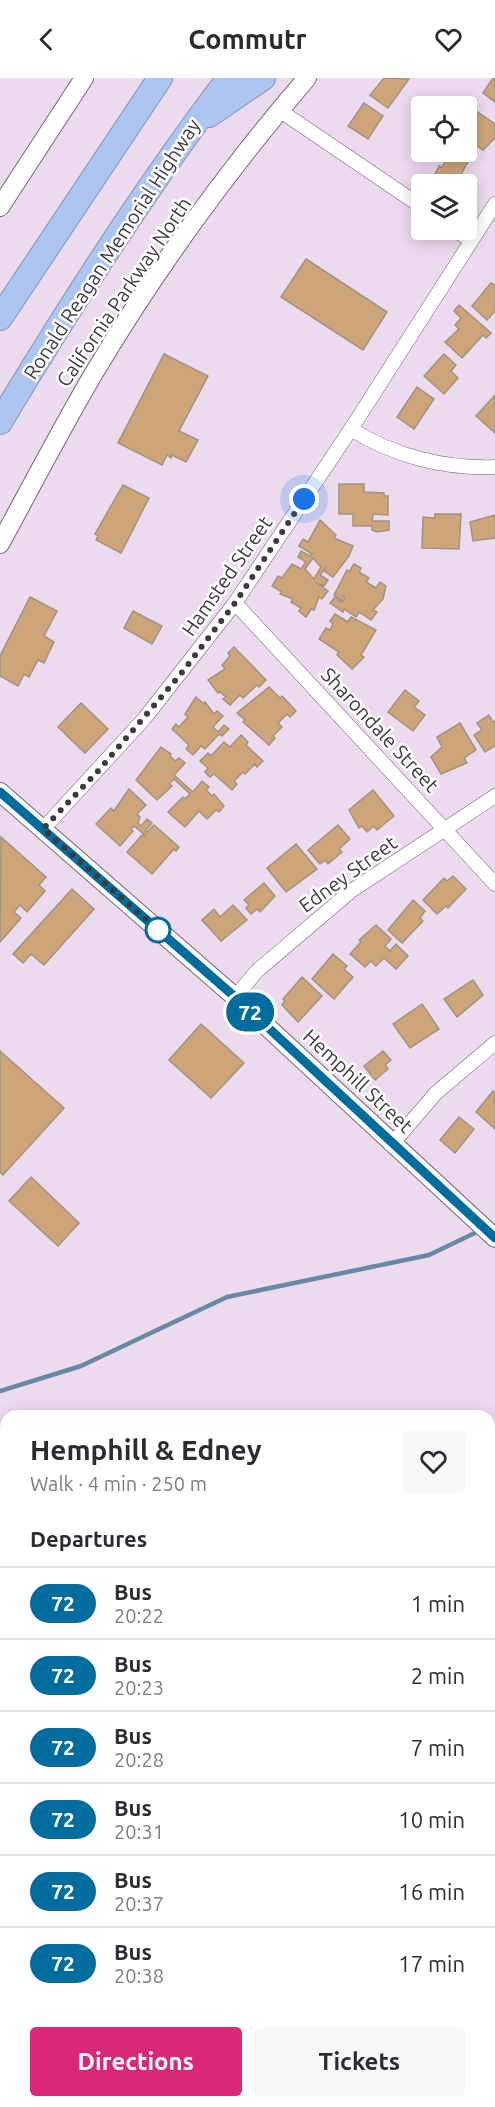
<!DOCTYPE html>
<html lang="en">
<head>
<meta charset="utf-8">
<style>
  body { margin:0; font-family:Ubuntu,sans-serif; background:#f7f7f7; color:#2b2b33; height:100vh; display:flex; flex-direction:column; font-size:22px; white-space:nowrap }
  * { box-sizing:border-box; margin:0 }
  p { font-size:20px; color:#7c7c81 }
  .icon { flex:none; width:33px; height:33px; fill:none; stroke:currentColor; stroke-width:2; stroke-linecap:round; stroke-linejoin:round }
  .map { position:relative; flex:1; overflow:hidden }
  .side { position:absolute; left:0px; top:1332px; width:495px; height:698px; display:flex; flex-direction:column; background:#fff; border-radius:18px 18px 0 0; box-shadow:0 3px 15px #0003 }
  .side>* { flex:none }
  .badge { padding:0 12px; border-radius:20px; font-size:21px; line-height:39px }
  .fabs { position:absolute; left:411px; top:18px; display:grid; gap:12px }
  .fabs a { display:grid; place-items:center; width:66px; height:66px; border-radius:6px; background:#fff; box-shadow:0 3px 15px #0003; font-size:30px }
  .you { position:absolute; width:30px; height:30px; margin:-15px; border:4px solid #fff; border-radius:50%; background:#1a73e8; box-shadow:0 0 0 9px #1a73e833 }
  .map>.badge { position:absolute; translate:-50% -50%; box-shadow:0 0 0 3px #fff }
  h2 { padding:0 30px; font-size:22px; line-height:54px }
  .round { display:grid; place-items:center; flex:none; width:63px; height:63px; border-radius:6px; background:#f7f7f7 }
  .summary { display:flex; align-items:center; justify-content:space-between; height:102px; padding:0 30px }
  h1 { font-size:28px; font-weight:700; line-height:45px }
  .action { display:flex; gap:12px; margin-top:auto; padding:12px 30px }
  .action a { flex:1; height:69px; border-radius:6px; background:#db2777; color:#fff; font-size:24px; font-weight:700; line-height:69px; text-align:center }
  .action a+a { background:#f7f7f7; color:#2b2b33 }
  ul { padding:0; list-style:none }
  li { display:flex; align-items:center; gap:18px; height:72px; padding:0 30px; border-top:2px solid #e1e1e2 }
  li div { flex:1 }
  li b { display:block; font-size:22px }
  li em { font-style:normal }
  li .badge { min-width:66px; font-weight:700; text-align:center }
  header { display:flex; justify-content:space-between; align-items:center; height:78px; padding:0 30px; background:#fff; font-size:27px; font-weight:700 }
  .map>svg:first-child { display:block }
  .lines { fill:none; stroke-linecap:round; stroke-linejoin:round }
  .stream { stroke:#6888a4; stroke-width:4.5 }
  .building { fill:#cda579; stroke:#a29280; stroke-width:1.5; fill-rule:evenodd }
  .minor-casing { stroke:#746676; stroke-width:15 }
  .secondary-casing { stroke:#746676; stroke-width:20 }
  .motorway-casing { stroke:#8694b3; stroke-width:26 }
  .minor { stroke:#fff; stroke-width:14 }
  .secondary { stroke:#fff; stroke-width:18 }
  .motorway { stroke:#acc5f1; stroke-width:24 }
  .line-casing { stroke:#fff; stroke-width:14 }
  .line { stroke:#006d9e; stroke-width:9 }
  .walk { stroke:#3e383f; stroke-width:6; stroke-dasharray:0 10.8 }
  .stop-dot { fill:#fff; stroke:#006d9e; stroke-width:3 }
  .labels { text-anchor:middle; stroke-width:5; stroke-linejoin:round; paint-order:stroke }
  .street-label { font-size:20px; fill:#3e383f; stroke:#fff }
</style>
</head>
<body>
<header><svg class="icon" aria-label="back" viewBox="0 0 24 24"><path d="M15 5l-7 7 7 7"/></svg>Commutr<svg class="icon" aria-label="heart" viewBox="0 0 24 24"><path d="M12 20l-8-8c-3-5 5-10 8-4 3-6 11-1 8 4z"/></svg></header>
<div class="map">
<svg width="495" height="2029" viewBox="0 0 495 2029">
  <rect width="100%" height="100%" fill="#ecdbee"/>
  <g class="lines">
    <path class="stream" d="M0 1313 81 1288 227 1219 429 1177 479 1153"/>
  </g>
  <g class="building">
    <path d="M384 0 409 1 388 30 370 17Z"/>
    <path d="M493 0 495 1V24L483 15Z"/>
    <path d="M364 25 383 38 368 61 348 48Z"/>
    <path d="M473 31 495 46V60L483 72 474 66 469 74 466 72V41Z"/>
    <path d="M456 75 468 84 461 96 464 98 458 106 431 105 439 88 442 89 447 81 450 83Z"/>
    <path d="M306 181 387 234 363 272 281 219Z"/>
    <path d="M491 205 495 207V233L487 242 472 228Z"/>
    <path d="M459 227 491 255 486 260 483 257 462 280 445 264 459 251 455 247 461 240 454 233Z"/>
    <path d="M164 276 208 298 179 353 198 362 186 384 172 377 171 380 167 377 162 387 118 365Z"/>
    <path d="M444 276 456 287 451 293 458 300 444 316 424 298Z"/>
    <path d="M417 309 434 321 414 351 397 339Z"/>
    <path d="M495 317V355L476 338Z"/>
    <path d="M339 406H364V414L384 415V418H388V437L373 436 372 443H389V452L377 454 372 452V448H353V436H339Z"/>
    <path d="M123 407 149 420 121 475 96 462 98 458 95 456Z"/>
    <path d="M435 436H461L459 471 422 470 423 439 435 440Z"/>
    <path d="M495 437V460L473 463 470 444Z"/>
    <path d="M320 442 336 457 334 460 353 468 349 478 333 499 324 493 326 489 320 497 328 502 324 508 315 504 328 513 322 521 319 519 314 532 311 531 306 539 299 533 301 530 291 524 293 521 280 516 282 514 272 508 278 498 282 500 292 486 301 491 306 484 298 479 301 473 310 478 312 476 299 468 303 461 308 464ZM313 480 321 489 314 501 305 491Z"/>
    <path d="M354 486 361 490 359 494 369 500 366 504 376 510 380 504 386 508 383 521 373 532 377 534 371 542 359 534 356 539 344 531 343 534 330 525 335 519 341 524 345 520 343 518 341 522 334 517 347 492 349 494Z"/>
    <path d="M30 519 57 533 44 558 54 564 44 585 38 582 29 599 24 596 18 608 0 598V578Z"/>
    <path d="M133 533 162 548 152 566 124 550Z"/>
    <path d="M335 536 348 544 351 539 376 552 361 577 364 579 352 591 337 577 339 574 319 561 326 550 330 552 333 546 330 543Z"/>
    <path d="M234 569 266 602 259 609 257 607 243 620 240 617 230 627 223 621 226 619 220 614 218 615 208 602 225 591 222 587 230 578 228 575Z"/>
    <path d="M269 609 280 620 282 618 296 633 290 639 287 636 278 645 282 649 273 658 275 660 269 667 243 644 245 642 237 635Z"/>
    <path d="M405 612 419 623 414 629 425 637 413 653 388 634Z"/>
    <path d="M196 619 204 626 205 624 214 636 217 633 223 638 213 649 218 654 224 647 229 651 222 658 219 656 205 671 201 668 193 677 186 671 189 667 172 651 176 646 179 649 188 639 185 636Z"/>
    <path d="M81 625 108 651 85 675 58 649Z"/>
    <path d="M489 637 493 644 495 643V668L485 674 474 657 482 652 477 645Z"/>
    <path d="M460 645 476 672 464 680 467 685 441 696 431 679 442 669 437 659Z"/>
    <path d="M241 657 248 664 246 667 263 683 257 689 255 686 245 696 243 694 234 703 237 706 232 712 214 696 210 699 205 694 208 690 200 683 208 675 211 678 224 664 230 669Z"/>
    <path d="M161 669 171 676 170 678 175 683 179 680 185 685 174 697 193 714 202 703 209 709 206 712 212 718 214 716 224 728 219 734 216 732 207 741 199 733 185 749 168 734 183 719 185 721 190 716 174 701 169 706 172 708 157 722 136 702Z"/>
    <path d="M129 711 146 727 137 736 140 739 138 745 141 748 147 741 152 745 145 753 147 754 154 747 179 769 176 773 174 771 152 796 127 774 142 757 146 758 134 748 131 751 133 753 120 768 96 746 111 730 114 733Z"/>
    <path d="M373 712 394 738 377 752 374 748 367 754 362 748 359 750 349 732Z"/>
    <path d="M338 747 350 761 339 771 342 774 328 786 325 782 320 786 308 772Z"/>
    <path d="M1 759 46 799 39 807 45 813 27 834 20 827 14 834 21 840 0 864Z"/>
    <path d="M296 766 317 791 286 814 267 790Z"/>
    <path d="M453 798 466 811 448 830 446 828 437 836 423 822 444 800 447 803Z"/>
    <path d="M264 805 275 818 260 834 257 831 251 836 246 830 249 827 244 822Z"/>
    <path d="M72 811 94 831 44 887 31 876 23 885 13 876Z"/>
    <path d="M413 822 425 833 420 840 423 843 402 865 388 852Z"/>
    <path d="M233 827 247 842 221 863 202 842 214 831 220 839Z"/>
    <path d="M376 847 391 861 385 868 390 873 396 866 408 878 396 891 384 880 376 888 371 883 365 889 350 876 361 864 359 862Z"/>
    <path d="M333 876 347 888 344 891 353 899 334 921 312 901Z"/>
    <path d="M302 899 322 918 298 944 282 927 285 923 283 921Z"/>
    <path d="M473 902 483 917 457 939 444 921Z"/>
    <path d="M422 926 439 951 410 970 393 946Z"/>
    <path d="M201 946 244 985 211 1020 169 982Z"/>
    <path d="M0 973 64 1030 3 1097 0 1094Z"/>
    <path d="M383 973 391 982 385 987 388 991 375 1002 364 988Z"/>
    <path d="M493 1013 495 1014V1051L476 1034Z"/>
    <path d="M459 1039 474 1051 455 1075 440 1062Z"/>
    <path d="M31 1099 79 1145 58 1168 9 1123Z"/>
    <path d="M3 1578 6 1636 0 1637V1579Z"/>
    <path d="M6 1662V1704L0 1705V1663Z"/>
    <rect x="0" y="1728" width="6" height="198"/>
  </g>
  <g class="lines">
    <defs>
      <g id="minor">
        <path d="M279 32 422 129"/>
        <path d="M455 152 470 162"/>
        <path d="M351 351C393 378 445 391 495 389"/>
        <path d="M235 525 495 806"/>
        <path d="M43 751 144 641 235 525 351 351 495 126"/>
        <path d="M235 919 257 893 351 813 495 718"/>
        <path d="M392 1066 436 1015 495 965"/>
        <path d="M489 1482 495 1481"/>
        <path d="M0 1543 6 1542"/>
      </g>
      <g id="secondary">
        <path d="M0 129 84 0"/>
        <path d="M0 466C31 409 61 351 94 295 154 194 230 89 307 0"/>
        <path d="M0 714 235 919 495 1160"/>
      </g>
      <g id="motorway">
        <path d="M209 37 263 0"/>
        <path d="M0 240 160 0"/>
        <path d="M0 344C71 226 145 110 229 0"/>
      </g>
    </defs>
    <use href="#minor" class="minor-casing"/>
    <use href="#secondary" class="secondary-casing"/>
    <use href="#motorway" class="motorway-casing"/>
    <use href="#minor" class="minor"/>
    <use href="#secondary" class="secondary"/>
    <use href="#motorway" class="motorway"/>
  </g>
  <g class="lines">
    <defs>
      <path id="line" d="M0 714 235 919 495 1160"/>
    </defs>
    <use href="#line" class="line-casing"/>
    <use href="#line" class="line"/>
    <path class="walk" d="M158 852 164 857 43 751 99 692 180 597 235 525 304 421"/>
  </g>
  <circle class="stop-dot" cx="158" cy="852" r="12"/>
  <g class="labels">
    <g class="street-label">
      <text transform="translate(112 171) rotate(-57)" y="7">Ronald Reagan Memorial Highway</text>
      <text transform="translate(124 214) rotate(-56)" y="7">California Parkway North</text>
      <text transform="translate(227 498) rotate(-55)" y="7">Hamsted Street</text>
      <text transform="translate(380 652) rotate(47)" y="7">Sharondale Street</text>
      <text transform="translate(348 796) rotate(-36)" y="7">Edney Street</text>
      <text transform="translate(358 1003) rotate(43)" y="7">Hemphill Street</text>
    </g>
  </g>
</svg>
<div class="fabs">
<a><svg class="icon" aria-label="locate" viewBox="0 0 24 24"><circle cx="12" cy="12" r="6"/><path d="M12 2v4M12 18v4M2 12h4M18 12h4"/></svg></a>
<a><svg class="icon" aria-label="layers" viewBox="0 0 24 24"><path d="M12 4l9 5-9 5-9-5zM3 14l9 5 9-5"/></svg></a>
</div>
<div class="you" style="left:304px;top:421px"></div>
<b class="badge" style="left:250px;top:934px;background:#006d9e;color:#fff">72</b>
<section class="side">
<div class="summary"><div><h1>Hemphill &amp; Edney</h1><p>Walk · 4 min · 250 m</p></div><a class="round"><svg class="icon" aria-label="heart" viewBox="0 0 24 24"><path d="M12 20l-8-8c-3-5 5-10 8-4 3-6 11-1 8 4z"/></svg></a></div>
<h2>Departures</h2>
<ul>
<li><span class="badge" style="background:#006d9e;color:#fff">72</span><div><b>Bus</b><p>20:22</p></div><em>1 min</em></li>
<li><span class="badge" style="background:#006d9e;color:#fff">72</span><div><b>Bus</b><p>20:23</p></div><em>2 min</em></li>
<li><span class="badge" style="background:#006d9e;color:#fff">72</span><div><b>Bus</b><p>20:28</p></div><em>7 min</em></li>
<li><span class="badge" style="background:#006d9e;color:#fff">72</span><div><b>Bus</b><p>20:31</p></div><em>10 min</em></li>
<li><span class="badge" style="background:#006d9e;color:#fff">72</span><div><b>Bus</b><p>20:37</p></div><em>16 min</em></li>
<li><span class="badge" style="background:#006d9e;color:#fff">72</span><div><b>Bus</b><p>20:38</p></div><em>17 min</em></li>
</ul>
<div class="action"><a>Directions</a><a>Tickets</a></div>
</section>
</div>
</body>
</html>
